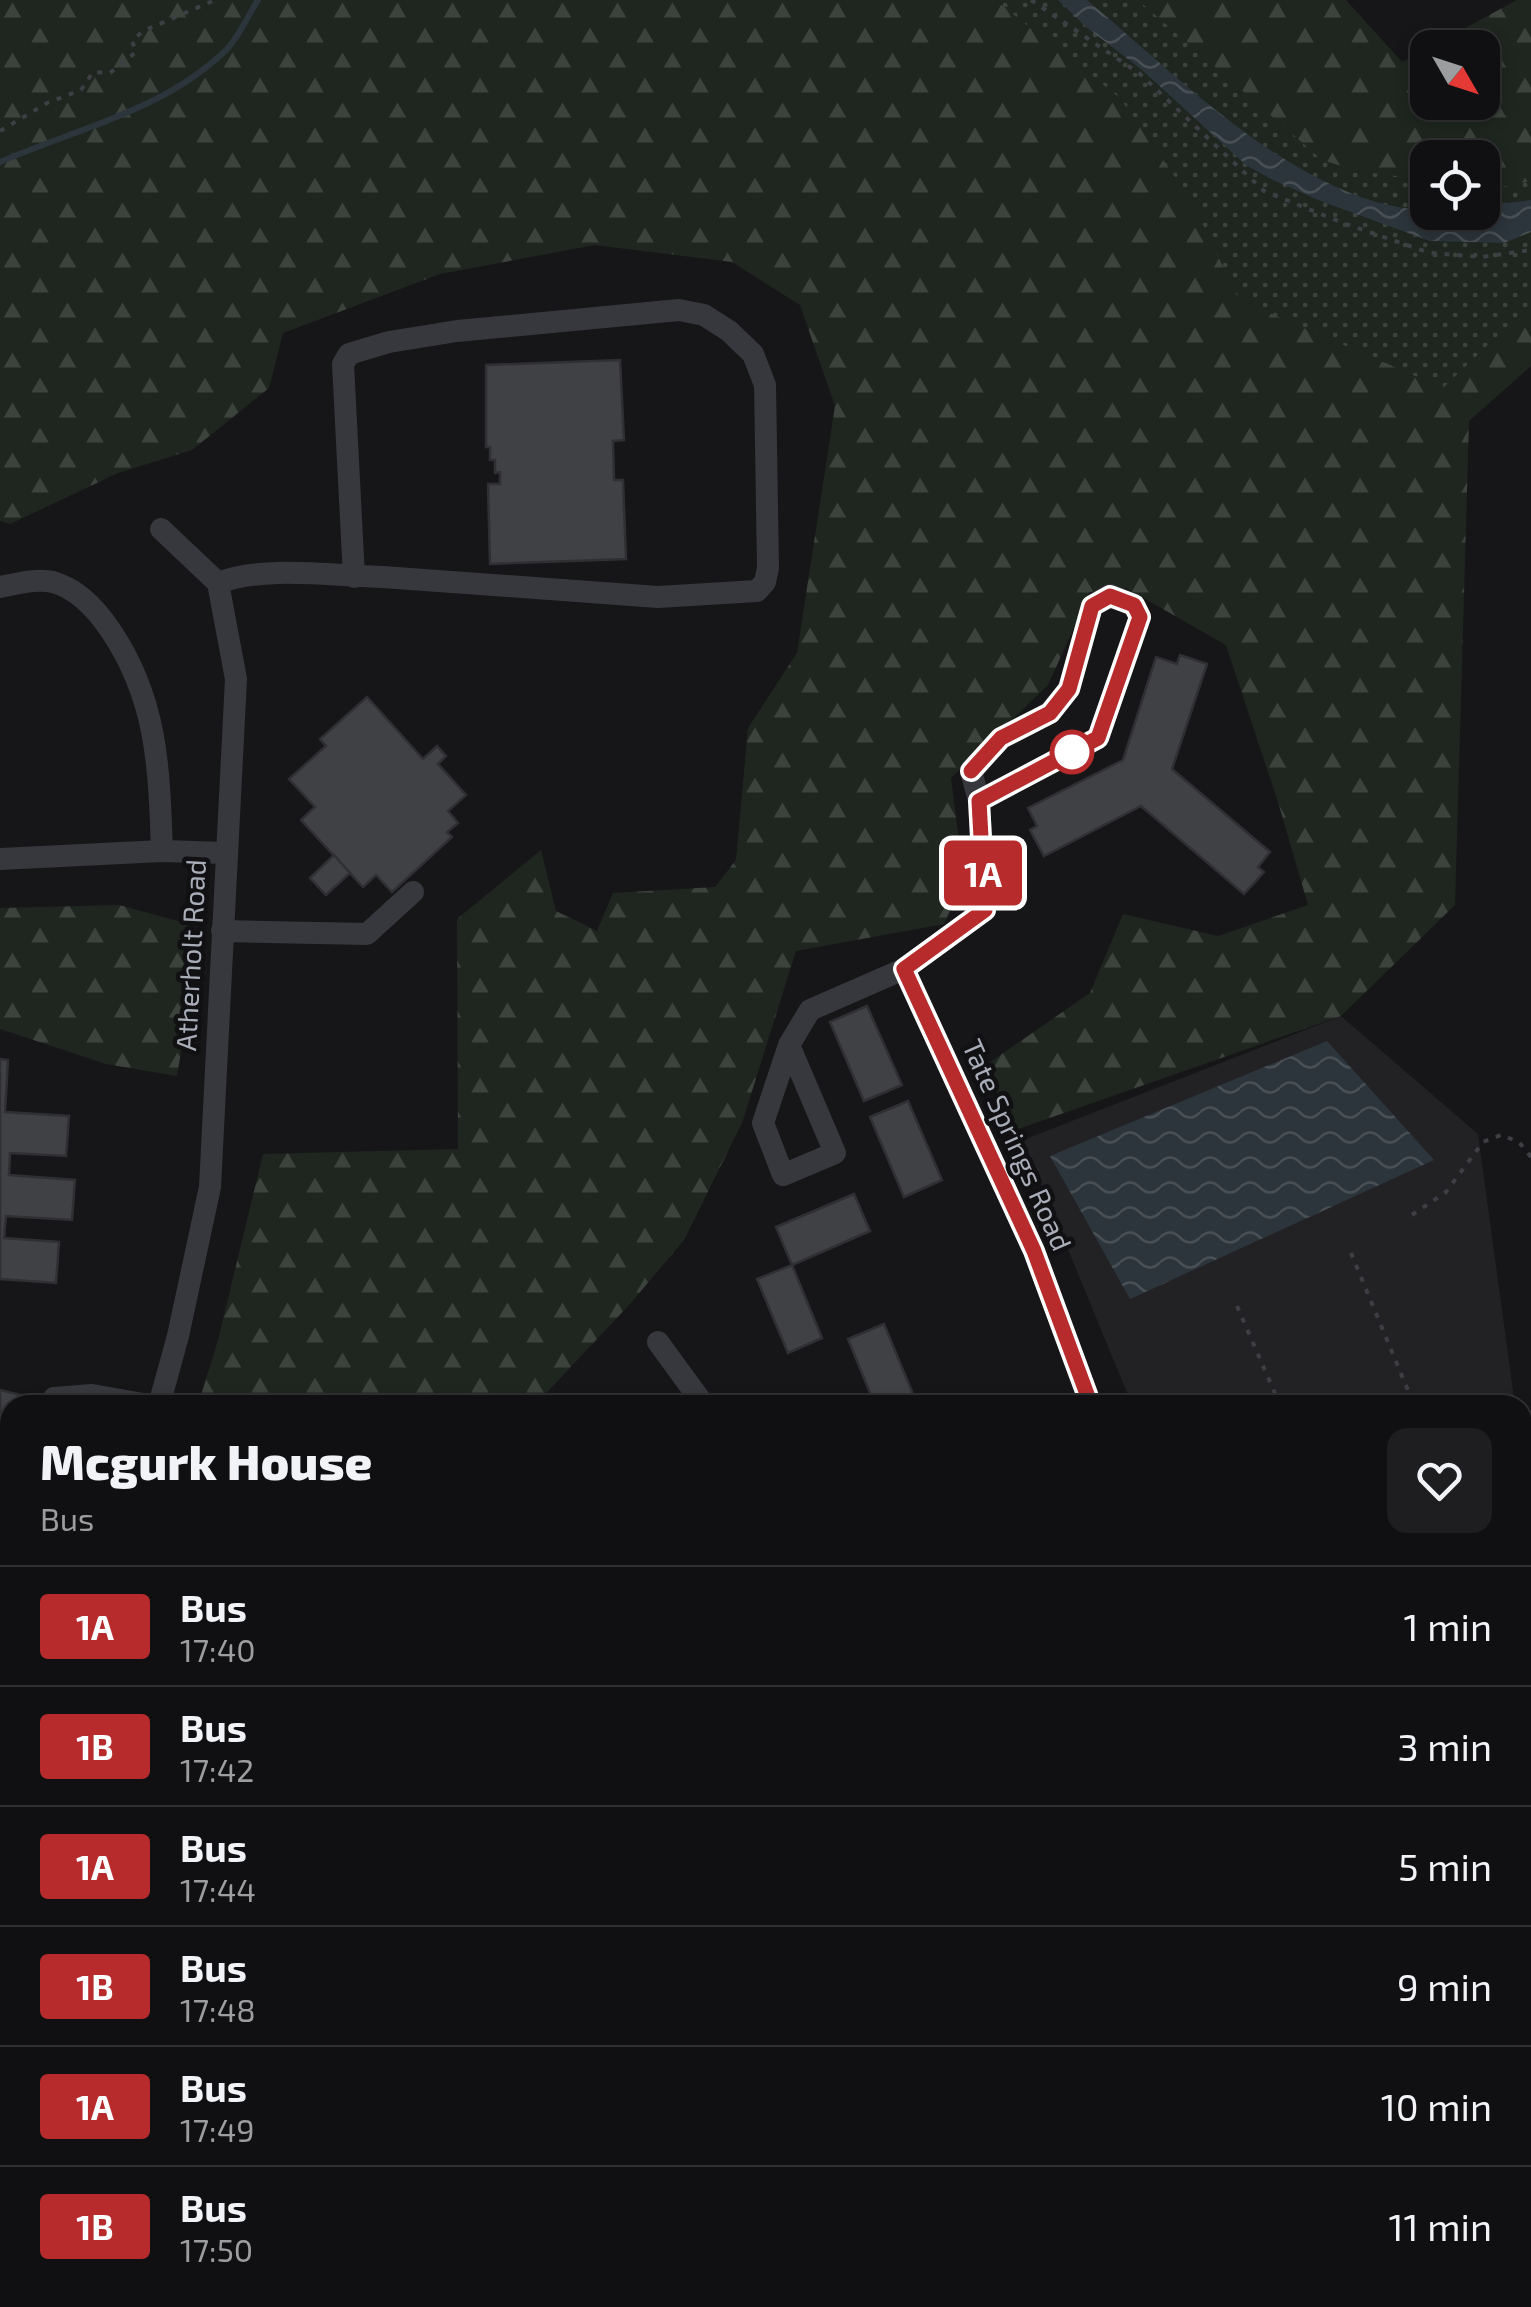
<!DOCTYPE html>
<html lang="en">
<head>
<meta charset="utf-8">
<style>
  body { margin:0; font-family:"Exo 2",sans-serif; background:#1e1e20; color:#f1f3f6; height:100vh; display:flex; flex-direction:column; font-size:38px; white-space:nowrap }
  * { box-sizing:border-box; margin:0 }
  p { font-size:32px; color:#9c9d9f }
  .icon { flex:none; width:55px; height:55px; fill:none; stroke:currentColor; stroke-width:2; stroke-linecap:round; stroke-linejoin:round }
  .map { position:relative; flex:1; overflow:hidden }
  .panel { position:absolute; left:0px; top:1395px; width:1532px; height:912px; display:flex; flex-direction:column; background:#101012; border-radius:30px 30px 0 0; box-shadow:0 5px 15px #0003,0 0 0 2px #303032 }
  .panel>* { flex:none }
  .badge { padding:0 20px; border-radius:8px; font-size:35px; line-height:65px }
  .needle { width:65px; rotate:129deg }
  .controls { position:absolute; left:1410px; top:30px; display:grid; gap:20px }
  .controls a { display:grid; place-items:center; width:90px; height:90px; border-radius:20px; background:#101012; box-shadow:0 5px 15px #0003,0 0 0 2px #303032; font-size:50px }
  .map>.badge { position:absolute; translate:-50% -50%; box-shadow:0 0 0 5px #fff }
  .round { display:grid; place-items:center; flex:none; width:105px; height:105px; border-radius:20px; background:#1e1e20 }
  .summary { display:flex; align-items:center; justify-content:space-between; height:170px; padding:0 40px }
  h1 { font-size:48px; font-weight:800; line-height:75px }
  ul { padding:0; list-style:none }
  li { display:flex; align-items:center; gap:30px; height:120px; padding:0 40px; border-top:2px solid #303032 }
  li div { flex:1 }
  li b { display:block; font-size:38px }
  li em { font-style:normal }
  li .badge { min-width:110px; font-weight:700; text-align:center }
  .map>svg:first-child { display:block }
  .built { fill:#222225 }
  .forest { fill:url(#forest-firs) }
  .park { fill:url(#park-dots) }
  .water { fill:url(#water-waves) }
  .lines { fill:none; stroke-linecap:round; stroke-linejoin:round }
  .stream { stroke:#2c353c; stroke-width:6 }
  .building { fill:#404145; stroke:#303034; stroke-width:2.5 }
  .path { stroke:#3d3f44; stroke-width:4; stroke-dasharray:5 8; stroke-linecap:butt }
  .minor { stroke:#37383d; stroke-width:22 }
  .major { stroke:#53555c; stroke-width:28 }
  .line-casing { stroke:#fff; stroke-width:22 }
  .line { stroke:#b72b2c; stroke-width:15 }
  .stop-dot { fill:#fff; stroke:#b72b2c; stroke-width:5 }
  .labels { text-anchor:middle; stroke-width:9; stroke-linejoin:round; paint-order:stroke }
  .street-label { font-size:28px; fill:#a8adb8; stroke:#111113 }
</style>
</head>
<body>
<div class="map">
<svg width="1531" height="2307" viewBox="0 0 1531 2307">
  <defs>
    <pattern id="forest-firs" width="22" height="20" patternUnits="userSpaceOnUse" patternTransform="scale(2.5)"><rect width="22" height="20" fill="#1e261f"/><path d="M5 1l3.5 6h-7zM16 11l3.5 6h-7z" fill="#3c433d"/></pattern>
    <pattern id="park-dots" width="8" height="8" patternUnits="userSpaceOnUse" patternTransform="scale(2.5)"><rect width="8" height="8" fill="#1e261f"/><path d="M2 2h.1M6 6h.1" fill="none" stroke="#3c433d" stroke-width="1.8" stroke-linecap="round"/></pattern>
    <pattern id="water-waves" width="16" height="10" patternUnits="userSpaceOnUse" patternTransform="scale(2.5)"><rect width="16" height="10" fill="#2c353c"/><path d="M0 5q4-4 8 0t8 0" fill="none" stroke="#485056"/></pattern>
  </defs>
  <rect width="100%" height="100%" fill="#161618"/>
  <g class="built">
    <path d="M1341 1016 1478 1134 1515 1405H1132L1023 1140Z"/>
    <path d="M1522 1457 1531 1519V1826L1523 1838Z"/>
    <path d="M1531 1931V2292L1523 2295 1522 1942Z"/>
    <path d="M267 2298H521L527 2307H250Z"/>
    <path d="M707 2298H1110L1090 2307H712Z"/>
    <path d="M1228 2298H1512L1464 2307H1213Z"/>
  </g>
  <g class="forest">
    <path d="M0 0H1058L1318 200 1531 232V366L1469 421 1455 905 1341 1016 1015 1130 983 1067 1090 993 1123 914 1218 936 1308 905 1278 802 1226 645 1126 588 1090 592 1048 685 951 778 964 880 944 924 796 951 742 1123 684 1240 630 1304 535 1405H198L218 1340 263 1154 458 1149 457 919 541 850 556 911 597 931 613 893 715 887 736 860 748 728 797 653 835 406 800 305 732 262 595 245 440 274 283 333 269 388 192 450 118 473 10 524 0 521Z"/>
    <path d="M1087 0H1346L1402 62 1427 49 1428 102H1482V48L1430 47 1517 0H1531V200L1483 206 1482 158H1428L1427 212 1374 201Z"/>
    <path d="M119 905 189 924 186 1022 177 1076 106 1064 0 1029V908Z"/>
    <path d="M521 2298H649L631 2307H527Z"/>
  </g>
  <path class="park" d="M995 0H1138L1322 160 1358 171 1427 180 1428 212H1482L1483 187 1493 189 1531 181V309L1507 327 1443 388 1239 300 1191 200 1120 98Z"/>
  <g class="water">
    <path d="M1058 0H1087C1173 72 1267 169 1376 202 1412 212 1445 212 1482 212L1483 206 1531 200V232L1504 243 1430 241 1318 200 1269 178 1246 165 1142 70 1085 26Z"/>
    <path d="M1327 1041 1434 1160 1130 1299 1050 1156Z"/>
  </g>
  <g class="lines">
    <path class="stream" d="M0 162C76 129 162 111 224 52 238 39 247 17 258 0"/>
  </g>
  <g class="building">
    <path d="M620 360 624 440 613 441 614 480H623L626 559 490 564 488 484H500V472L495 473V460H490V447H486V365Z"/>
    <path d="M1180 655 1207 664 1172 769 1270 852 1258 867 1264 872 1244 894 1141 806 1044 856 1030 830 1037 826 1028 808 1123 760 1156 657 1177 664Z"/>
    <path d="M367 697 423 759 437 746 446 756 438 764 466 795 448 811 458 823 447 832 452 837 392 892 376 875 363 887 301 820 315 807 289 779 326 746 320 739Z"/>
    <path d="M334 855 350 873 326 895 310 878Z"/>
    <path d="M867 1006 902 1085 864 1101 830 1022Z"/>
    <path d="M0 1059 8 1060 5 1112 69 1116 66 1156 10 1153 9 1175 75 1180 72 1220 6 1216 4 1238 59 1242 56 1283 0 1279Z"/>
    <path d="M908 1101 942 1180 904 1197 870 1117Z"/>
    <path d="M854 1194 870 1231 792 1265 776 1227Z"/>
    <path d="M792 1265 822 1338 788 1353 757 1279Z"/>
    <path d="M884 1324 913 1394 888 1405H875L848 1339Z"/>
    <path d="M0 1390 24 1396 22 1405H10V1448L6 1463 0 1461Z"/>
    <path d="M1522 2081 1531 2088V2127L1522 2138Z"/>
    <path d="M134 2298H175L176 2307H136Z"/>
    <path d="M944 2298H1002L982 2307H948Z"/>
  </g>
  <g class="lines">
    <g class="path">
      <path d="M1031 0 1140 74 1264 191 1343 223 1430 253 1482 257 1531 250"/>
      <path d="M0 131 47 103 81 90 93 72 110 73 136 52 132 41 143 31 215 0"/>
      <path d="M1412 1215 1446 1192 1483 1142 1501 1135 1519 1142 1531 1157"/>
      <path d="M1351 1253 1414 1405"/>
      <path d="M1237 1306 1280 1405"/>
    </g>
    <g class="minor">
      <path d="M218 583C265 565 332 576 383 577L658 597 757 591 765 582 768 568 765 385 753 354 729 331 704 315 679 310 457 331 389 342 349 354 343 364 354 577"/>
      <path d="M0 587C17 584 36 578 53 582 78 589 97 610 111 631 158 701 159 769 162 851"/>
      <path d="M0 859 162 851 226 853"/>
      <path d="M222 931 367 934 413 892"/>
      <path d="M904 969 1034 1251 1091 1405"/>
      <path d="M789 1045 835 1153 783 1175 763 1123 789 1045 810 1010 904 969 985 910 979 801 971 771 1001 738 1049 713 1069 689 1092 606 1110 595 1134 605 1140 617 1098 738 979 801"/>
      <path d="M658 1342 704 1405"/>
      <path d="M55 1405 54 1398 92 1395 149 1405"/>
      <path d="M159 1405 178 1336 210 1187 236 679 218 583 161 529"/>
      <path d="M0 1574 10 1569"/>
      <path d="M1526 1624 1531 1622"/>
      <path d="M0 1638 10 1634"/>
      <path d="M1522 2026 1531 2033"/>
      <path d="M0 2037 10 1980"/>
      <path d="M0 2057 10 2142"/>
      <path d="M0 2218H10"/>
      <path d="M29 2298 30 2307"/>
      <path d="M220 2298H221"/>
      <path d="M420 2298 424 2307"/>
      <path d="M692 2298 696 2307"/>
      <path d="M848 2298 856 2307"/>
      <path d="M892 2298 897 2307"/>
      <path d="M1077 2298 1082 2307"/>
      <path d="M1329 2298 1341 2307"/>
      <path d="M1370 2298 1372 2307"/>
      <path d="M337 2300 340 2307"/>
      <path d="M120 2307V2298"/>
      <path d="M500 2307 512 2300 511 2298"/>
      <path d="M807 2307 825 2298"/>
      <path d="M1280 2307 1288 2298"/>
    </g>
    <g class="major">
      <path d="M1522 1908 1531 1897"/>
      <path d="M1162 2307 1180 2298"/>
    </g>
  </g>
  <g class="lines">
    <defs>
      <path id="line" d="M971 771 1001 738 1050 713 1069 689 1092 606 1110 596 1134 605 1140 617 1098 738 979 801 985 910 904 969 1034 1251 1091 1405"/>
    </defs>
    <use href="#line" class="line-casing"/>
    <use href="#line" class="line"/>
  </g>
  <circle class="stop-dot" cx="1072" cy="752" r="20"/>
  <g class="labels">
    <g class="street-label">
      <text transform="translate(191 955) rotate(-87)" y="10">Atherholt Road</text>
      <text transform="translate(1017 1145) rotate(66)" y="10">Tate Springs Road</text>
    </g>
  </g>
</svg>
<div class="controls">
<a><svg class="needle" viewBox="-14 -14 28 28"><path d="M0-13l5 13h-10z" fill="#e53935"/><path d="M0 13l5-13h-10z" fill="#9c9d9f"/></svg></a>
<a><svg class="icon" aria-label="locate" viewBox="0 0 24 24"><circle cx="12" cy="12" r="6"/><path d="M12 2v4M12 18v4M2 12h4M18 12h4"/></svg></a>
</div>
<b class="badge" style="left:983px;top:873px;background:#b72b2c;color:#fff">1A</b>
<section class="panel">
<div class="summary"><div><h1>Mcgurk House</h1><p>Bus</p></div><a class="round"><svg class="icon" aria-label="heart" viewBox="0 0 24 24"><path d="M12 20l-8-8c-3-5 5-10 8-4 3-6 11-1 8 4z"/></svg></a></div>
<ul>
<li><span class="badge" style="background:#b72b2c;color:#fff">1A</span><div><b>Bus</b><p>17:40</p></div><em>1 min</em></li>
<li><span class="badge" style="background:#b72b2c;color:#fff">1B</span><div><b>Bus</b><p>17:42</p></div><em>3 min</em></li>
<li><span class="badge" style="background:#b72b2c;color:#fff">1A</span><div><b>Bus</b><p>17:44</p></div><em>5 min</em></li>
<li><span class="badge" style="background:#b72b2c;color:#fff">1B</span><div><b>Bus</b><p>17:48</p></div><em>9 min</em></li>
<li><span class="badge" style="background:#b72b2c;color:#fff">1A</span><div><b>Bus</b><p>17:49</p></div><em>10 min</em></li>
<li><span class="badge" style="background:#b72b2c;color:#fff">1B</span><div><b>Bus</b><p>17:50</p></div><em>11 min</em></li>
</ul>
</section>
</div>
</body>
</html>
